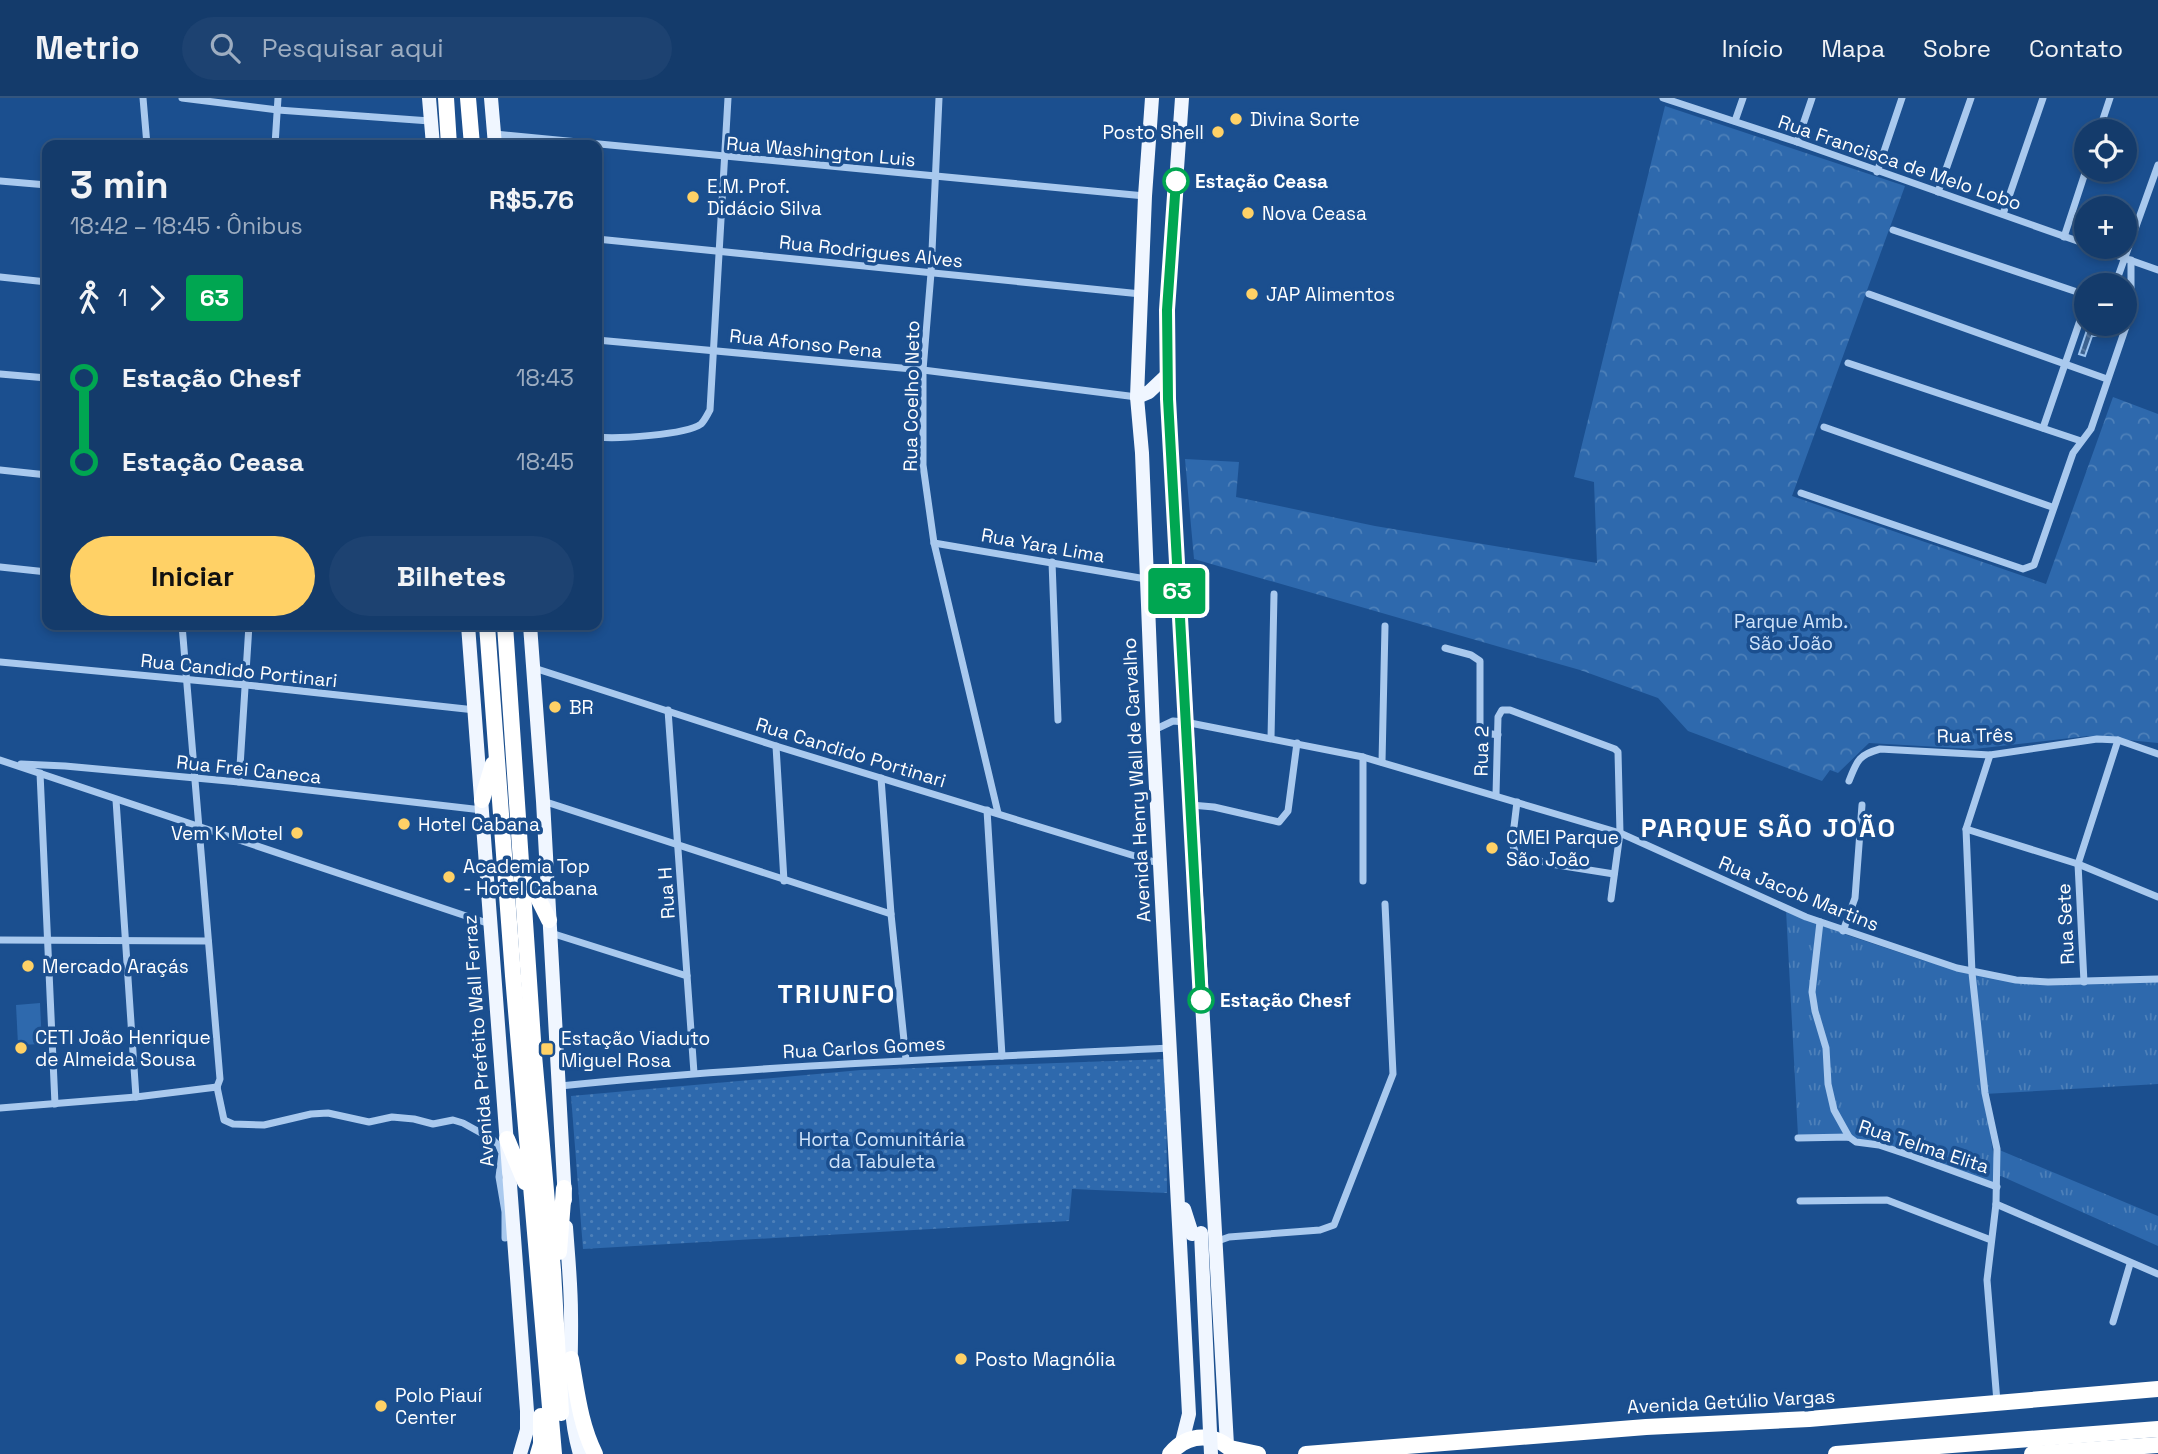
<!DOCTYPE html>
<html lang="pt">
<head>
<meta charset="utf-8">
<style>
  body { margin:0; font-family:"Space Grotesk",sans-serif; background:#1d4271; color:#f1f3f6; height:100vh; display:flex; flex-direction:column; font-size:26px; white-space:nowrap }
  * { box-sizing:border-box; margin:0 }
  p { font-size:23px; color:#9dadc1 }
  .icon { flex:none; width:38px; height:38px; fill:none; stroke:currentColor; stroke-width:2; stroke-linecap:round; stroke-linejoin:round }
  .map { position:relative; flex:1; overflow:hidden }
  .panel { position:absolute; left:42px; top:42px; width:560px; height:490px; display:flex; flex-direction:column; background:#143b6b; border-radius:14px; box-shadow:0 4px 10px #0003,0 0 0 2px #33557e }
  .panel>* { flex:none }
  .badge { padding:0 14px; border-radius:5px; font-size:24px; line-height:46px }
  .fabs { position:absolute; left:2074px; top:21px; display:grid; gap:14px }
  .fabs a { display:grid; place-items:center; width:63px; height:63px; border-radius:50%; background:#143b6b; box-shadow:0 4px 10px #0003,0 0 0 2px #33557e; font-size:35px }
  .map>.badge { position:absolute; translate:-50% -50%; box-shadow:0 0 0 4px #fff }
  .legs { display:flex; align-items:center; gap:10px; height:77px; padding:0 28px; font-size:23px }
  .legs p { margin-inline-start:auto }
  .overview { display:flex; align-items:center; justify-content:space-between; height:119px; padding:0 28px }
  h1 { font-size:38px; font-weight:600; line-height:52px }
  .action { display:flex; gap:14px; margin-top:auto; padding:14px 28px }
  .action a { flex:1; height:80px; border-radius:42px; background:#ffd166; color:#111; font-size:28px; font-weight:600; line-height:80px; text-align:center }
  .action a+a { background:#1d4271; color:#f1f3f6 }
  ul { padding:0 28px; list-style:none }
  li { display:flex; align-items:center; gap:24px; height:84px; font-size:26px }
  li i { display:grid; place-items:center; width:10px; height:100%; margin:0 9px; background:currentColor }
  li i::after { content:''; width:18px; height:18px; margin:-9px; border:5px solid; border-radius:50%; background:#143b6b }
  li p { margin-inline-start:auto }
  li:first-child i { background:linear-gradient(#0000 50%,currentColor 0) }
  li:last-child i { background:linear-gradient(currentColor 50%,#0000 0) }
  header { display:flex; align-items:center; gap:42px; box-sizing:border-box; height:98px; padding:0 35px; background:#143b6b; border-bottom:2px solid #33557e }
  header strong { font-size:33px }
  nav { display:flex; gap:38px; margin-inline-start:auto; font-size:24px }
  .search { width:490px; height:63px; background:#1d4271; display:flex; align-items:center; gap:18px; box-sizing:border-box; padding:0 24px; border-radius:38px; color:#9dadc1; font-size:26px }
  .map>svg:first-child { display:block }
  .grass { fill:url(#grass-tufts) }
  .park { fill:url(#park-crowns) }
  .garden { fill:url(#garden-dots) }
  .pitch { fill:#2e69ad }
  .water { fill:url(#water-waves); stroke:#9cc4f0; stroke-width:2 }
  .lines { fill:none; stroke-linecap:round; stroke-linejoin:round }
  .street { stroke:#a9c9ee; stroke-width:7 }
  .primary { stroke:#f0f6ff; stroke-width:14 }
  .highway { stroke:#fff; stroke-width:16 }
  .primary-bridge { stroke:#f0f6ff; stroke-width:14 }
  .line-1-casing { stroke:#fff; stroke-width:16 }
  .line-1 { stroke:#00a651; stroke-width:10 }
  .poi-dot { fill:#ffd166; stroke:#1b4f8f; stroke-width:2.5 }
  .stop-1-dot { fill:#fff; stroke:#00a651; stroke-width:3.5 }
  .labels { text-anchor:middle; stroke-width:7; stroke-linejoin:round; paint-order:stroke }
  .poi-label { font-size:19px; fill:#fff; stroke:#1b4f8f; text-anchor:start }
  .street-label { font-size:19px; fill:#fff; stroke:#1b4f8f }
  .stop-label { font-size:19px; font-weight:bold; fill:#fff; stroke:#1b4f8f; text-anchor:start }
  .park-label { font-size:19px; fill:#cfe3fa; stroke:#1b4f8f }
  .district-label { font-size:26px; font-weight:bold; letter-spacing:2px; fill:#fff; stroke:#1b4f8f }
</style>
</head>
<body>
<header>
<strong>Metrio</strong>
<div class="search"><svg class="icon" aria-label="search" viewBox="0 0 24 24"><circle cx="10" cy="10" r="6"/><path d="M15 15l6 6"/></svg>Pesquisar aqui</div>
<nav><a>Início</a><a>Mapa</a><a>Sobre</a><a>Contato</a></nav>
</header>
<div class="map">
<svg width="2158" height="1356" viewBox="0 0 2158 1356">
  <defs>
    <pattern id="grass-tufts" width="24" height="20" patternUnits="userSpaceOnUse" patternTransform="scale(1.75)"><rect width="24" height="20" fill="#2e69ad"/><path d="M3 7l-1-3M5 7V3M7 7l1-3M15 17l-1-3M17 17v-4M19 17l1-3" fill="none" stroke="#4d80b9"/></pattern>
    <pattern id="park-crowns" width="20" height="18" patternUnits="userSpaceOnUse" patternTransform="scale(1.75)"><rect width="20" height="18" fill="#2e69ad"/><path d="M2 6a3 3 0 1 1 6 0M12 15a3 3 0 1 1 6 0" fill="none" stroke="#4d80b9"/></pattern>
    <pattern id="garden-dots" width="8" height="8" patternUnits="userSpaceOnUse" patternTransform="scale(1.75)"><rect width="8" height="8" fill="#2e69ad"/><path d="M2 2h.1M6 6h.1" fill="none" stroke="#4d80b9" stroke-width="1.8" stroke-linecap="round"/></pattern>
    <pattern id="water-waves" width="16" height="10" patternUnits="userSpaceOnUse" patternTransform="scale(1.75)"><rect width="16" height="10" fill="#3c6290"/><path d="M0 5q4-4 8 0t8 0" fill="none" stroke="#597aa1"/></pattern>
  </defs>
  <rect width="100%" height="100%" fill="#1b4f8f"/>
  <path class="grass" d="M1786 812 1847 837 1925 863 2016 882H2158V986L1984 996 1996 1073 1997 1051 2158 1118V1148L2001 1078 1997 1079V1089L1897 1049 1849 1039 1798 1038Z"/>
  <path class="park" d="M1665 8 1905 88 1792 398 2046 486 2113 299 2158 316V645L2088 638 1974 651 1869 645 1838 675 1830 672 1822 683 1688 633 1658 600 1580 572 1194 461 1185 361 1239 364 1236 399 1375 428 1597 465 1594 384 1574 379Z"/>
  <path class="garden" d="M1166 961 1167 1095 1072 1091 1069 1123 583 1151 571 998 861 972Z"/>
  <path class="pitch" d="M40 905 42 946 18 947 16 907Z"/>
  <path class="water" d="M2089 226 2100 229 2102 234 2099 238H2092L2085 258 2079 256Z"/>
  <g class="lines">
    <g class="street">
      <path d="M143 0 147 47"/>
      <path d="M182 0 278 12 430 23"/>
      <path d="M939 0 931 175 923 272V367L934 445 998 715"/>
      <path d="M1663 0 1797 44 2086 146"/>
      <path d="M1735 23 1743 0"/>
      <path d="M2099 33 2110 0"/>
      <path d="M495 36 1145 98"/>
      <path d="M1797 44 1812 0"/>
      <path d="M275 47 278 0"/>
      <path d="M1877 74 1902 0"/>
      <path d="M0 83 47 87"/>
      <path d="M1938 94 1971 0"/>
      <path d="M2003 116 2043 0"/>
      <path d="M1893 132 2086 197"/>
      <path d="M2064 139 2086 72"/>
      <path d="M597 141 1141 196"/>
      <path d="M2093 149 2158 172"/>
      <path d="M0 179 47 184"/>
      <path d="M2115 187 2158 67"/>
      <path d="M1869 196 2107 281"/>
      <path d="M2124 208 2131 190V162"/>
      <path d="M597 242 923 272 1137 299"/>
      <path d="M1848 265 2081 343"/>
      <path d="M0 276 47 280"/>
      <path d="M1824 329 2052 409"/>
      <path d="M2043 330 2086 205"/>
      <path d="M597 339C617 341 686 337 701 326 705 322 707 317 710 312L728 0"/>
      <path d="M0 372 47 377"/>
      <path d="M1801 395 2023 471 2034 467 2073 355 2091 331 2132 211 2124 209"/>
      <path d="M934 445 1146 481"/>
      <path d="M1052 464 1058 622"/>
      <path d="M0 469 47 474"/>
      <path d="M182 527 220 981 217 989"/>
      <path d="M1445 550 1471 557 1480 563V628L1486 635 1498 637"/>
      <path d="M0 564 246 587 475 612"/>
      <path d="M534 570 776 648 1161 766"/>
      <path d="M668 612 694 975"/>
      <path d="M1154 632 1173 623 1185 624 1363 659 1620 735 1806 819 1957 870 2016 882 2048 884 2158 881"/>
      <path d="M1271 640 1274 496"/>
      <path d="M776 648 784 783"/>
      <path d="M1990 657 1966 731 1972 875 1985 995 1997 1051 1996 1106 1987 1182 1997 1304"/>
      <path d="M0 662 490 826"/>
      <path d="M1382 664 1385 528"/>
      <path d="M21 666 65 668 239 684 482 712"/>
      <path d="M40 675 55 1006"/>
      <path d="M881 680 891 816 906 962"/>
      <path d="M1849 683C1857 663 1858 657 1880 651L1990 657 2097 641 2118 642 2158 656"/>
      <path d="M239 684 249 527"/>
      <path d="M1496 697 1498 619 1502 612H1510L1615 651 1618 654 1620 735 1611 801"/>
      <path d="M116 702 136 999"/>
      <path d="M543 703 891 816"/>
      <path d="M1517 704 1512 745 1516 756 1551 766 1614 776"/>
      <path d="M1191 707 1214 709 1279 724 1288 713 1297 645"/>
      <path d="M987 712 1002 958"/>
      <path d="M1966 731 2078 766 2158 799"/>
      <path d="M1363 783V659"/>
      <path d="M1820 824 1812 894 1815 913 1826 950 1828 986 1834 1012 1849 1039"/>
      <path d="M1843 833 1855 800 1862 707"/>
      <path d="M551 835 687 878"/>
      <path d="M0 842 208 843"/>
      <path d="M2084 884 2078 766 2118 642"/>
      <path d="M560 988C763 967 967 960 1170 950"/>
      <path d="M217 989 224 1022 233 1026 264 1027 311 1016 328 1015 369 1024 392 1019 414 1021 433 1026 453 1022 463 1025 492 1041 499 1048 502 1055 499 1079 505 1114V1140"/>
      <path d="M0 1010 136 999 217 989"/>
      <path d="M1798 1040 1849 1039 1856 1044 1879 1047 1912 1058 1997 1089"/>
      <path d="M1800 1103 1887 1102 1991 1142"/>
      <path d="M1996 1106 2158 1176"/>
      <path d="M1215 1144 1229 1139 1320 1132 1334 1127 1393 976 1385 806"/>
      <path d="M2113 1224 2130 1166"/>
    </g>
    <g class="primary">
      <path d="M429 0 433 47"/>
      <path d="M491 0 495 47"/>
      <path d="M1152 0 1145 98 1137 299 1142 355 1153 633 1189 1316 1182 1344"/>
      <path d="M1182 0 1167 212 1168 301 1227 1347"/>
      <path d="M1137 299 1149 294 1167 277"/>
      <path d="M468 527 527 1313V1332L520 1356"/>
      <path d="M530 527 543 703 565 1102"/>
      <path d="M1184 1111 1192 1136"/>
      <path d="M566 1129C568 1158 571 1187 571 1216 572 1264 566 1309 580 1356"/>
    </g>
    <g class="highway">
      <path d="M446 0 449 47"/>
      <path d="M468 0 472 47"/>
      <path d="M487 527 513 878 554 1356"/>
      <path d="M505 527 534 957 553 1172 561 1315"/>
      <path d="M482 702 493 666"/>
      <path d="M522 781 535 794 549 822"/>
      <path d="M507 1041 525 1084"/>
      <path d="M559 1154 564 1090"/>
      <path d="M571 1261C577 1294 580 1326 595 1356"/>
      <path d="M1230 1350 1258 1356"/>
      <path d="M538 1356 541 1346V1318"/>
      <path d="M1170 1356C1188 1334 1217 1334 1235 1356"/>
      <path d="M1306 1356 1646 1329 1809 1321 2158 1291"/>
      <path d="M1836 1356 2158 1331"/>
      <path d="M2032 1356 2158 1347"/>
    </g>
    <path class="primary-bridge" d="M1201 1135 1211 1356"/>
  </g>
  <g class="lines">
    <defs>
      <path id="line-1" d="M1176 83 1167 212 1168 301 1201 902"/>
    </defs>
    <use href="#line-1" class="line-1-casing"/>
    <use href="#line-1" class="line-1"/>
  </g>
  <g class="poi-dot">
    <circle cx="1236" cy="21" r="7"/>
    <circle cx="1218" cy="34" r="7"/>
    <circle cx="693" cy="99" r="7"/>
    <circle cx="1248" cy="115" r="7"/>
    <circle cx="1252" cy="196" r="7"/>
    <circle cx="555" cy="609" r="7"/>
    <circle cx="404" cy="726" r="7"/>
    <circle cx="297" cy="735" r="7"/>
    <circle cx="1492" cy="750" r="7"/>
    <circle cx="449" cy="779" r="7"/>
    <circle cx="28" cy="868" r="7"/>
    <circle cx="21" cy="950" r="7"/>
    <rect x="540" y="944" width="14" height="14" rx="3.5"/>
    <circle cx="961" cy="1261" r="7"/>
    <circle cx="381" cy="1308" r="7"/>
  </g>
  <g class="stop-1-dot">
    <circle cx="1176" cy="83" r="12"/>
    <circle cx="1201" cy="902" r="12"/>
  </g>
  <g class="labels">
    <g class="poi-label">
      <text x="1250" y="28">Divina Sorte</text>
      <text x="1204" y="41" text-anchor="end">Posto Shell</text>
      <text x="707" y="95">E.M. Prof.<tspan x="707" dy="22">Didácio Silva</tspan></text>
      <text x="1262" y="122">Nova Ceasa</text>
      <text x="1266" y="203">JAP Alimentos</text>
      <text x="569" y="616">BR</text>
      <text x="418" y="733">Hotel Cabana</text>
      <text x="283" y="742" text-anchor="end">Vem K Motel</text>
      <text x="1506" y="746">CMEI Parque<tspan x="1506" dy="22">São João</tspan></text>
      <text x="463" y="775">Academia Top<tspan x="463" dy="22">- Hotel Cabana</tspan></text>
      <text x="42" y="875">Mercado Araçás</text>
      <text x="35" y="946">CETI João Henrique<tspan x="35" dy="22">de Almeida Sousa</tspan></text>
      <text x="561" y="947">Estação Viaduto<tspan x="561" dy="22">Miguel Rosa</tspan></text>
      <text x="975" y="1268">Posto Magnólia</text>
      <text x="395" y="1304">Polo Piauí<tspan x="395" dy="22">Center</tspan></text>
    </g>
    <g class="street-label">
      <text transform="translate(821 53) rotate(5)" y="7">Rua Washington Luis</text>
      <text transform="translate(1900 64) rotate(19)" y="7">Rua Francisca de Melo Lobo</text>
      <text transform="translate(871 153) rotate(6)" y="7">Rua Rodrigues Alves</text>
      <text transform="translate(806 245) rotate(6)" y="7">Rua Afonso Pena</text>
      <text transform="translate(911 298) rotate(-89)" y="7">Rua Coelho Neto</text>
      <text transform="translate(1043 447) rotate(10)" y="7">Rua Yara Lima</text>
      <text transform="translate(239 572) rotate(6)" y="7">Rua Candido Portinari</text>
      <text transform="translate(1975 637) rotate(-1)" y="7">Rua Três</text>
      <text transform="translate(1481 653) rotate(-89)" y="7">Rua 2</text>
      <text transform="translate(851 654) rotate(17)" y="7">Rua Candido Portinari</text>
      <text transform="translate(249 671) rotate(6)" y="7">Rua Frei Caneca</text>
      <text transform="translate(1136 682) rotate(-93)" y="7">Avenida Henry Wall de Carvalho</text>
      <text transform="translate(666 795) rotate(-94)" y="7">Rua H</text>
      <text transform="translate(1799 795) rotate(22)" y="7">Rua Jacob Martins</text>
      <text transform="translate(2065 826) rotate(-93)" y="7">Rua Sete</text>
      <text transform="translate(478 943) rotate(-94)" y="7">Avenida Prefeito Wall Ferraz</text>
      <text transform="translate(864 949) rotate(-3)" y="7">Rua Carlos Gomes</text>
      <text transform="translate(1924 1048) rotate(18)" y="7">Rua Telma Elita</text>
      <text transform="translate(1731 1303) rotate(-3)" y="7">Avenida Getúlio Vargas</text>
    </g>
    <g class="stop-label">
      <text x="1195" y="90">Estação Ceasa</text>
      <text x="1220" y="909">Estação Chesf</text>
    </g>
    <g class="park-label">
      <text x="1791" y="530">Parque Amb.<tspan x="1791" dy="22">São João</tspan></text>
      <text x="882" y="1048">Horta Comunitária<tspan x="882" dy="22">da Tabuleta</tspan></text>
    </g>
    <g class="district-label">
      <text x="1769" y="739">PARQUE SÃO JOÃO</text>
      <text x="837" y="905">TRIUNFO</text>
    </g>
  </g>
</svg>
<div class="fabs">
<a><svg class="icon" aria-label="locate" viewBox="0 0 24 24"><circle cx="12" cy="12" r="6"/><path d="M12 2v4M12 18v4M2 12h4M18 12h4"/></svg></a>
<a>+</a>
<a>−</a>
</div>
<b class="badge" style="left:1177px;top:493px;background:#00a651;color:#fff">63</b>
<section class="panel">
<div class="overview"><div><h1>3 min</h1><p>18:42 – 18:45 · Ônibus</p></div><b>R$5.76</b></div>
<div class="legs"><svg class="icon" aria-label="walk" viewBox="0 0 24 24"><circle cx="13" cy="4" r="2"/><path d="M13 8l-2 6 4 7M11 14l-3 7M7 12l3-4h3l4 4"/></svg>1<svg class="icon" aria-label="forward" viewBox="0 0 24 24"><path d="M9 5l7 7-7 7"/></svg><b class="badge" style="background:#00a651;color:#fff">63</b></div>
<ul>
<li><i style="color:#00a651"></i><b>Estação Chesf</b><p>18:43</p></li>
<li><i style="color:#00a651"></i><b>Estação Ceasa</b><p>18:45</p></li>
</ul>
<div class="action"><a>Iniciar</a><a>Bilhetes</a></div>
</section>
</div>
</body>
</html>
